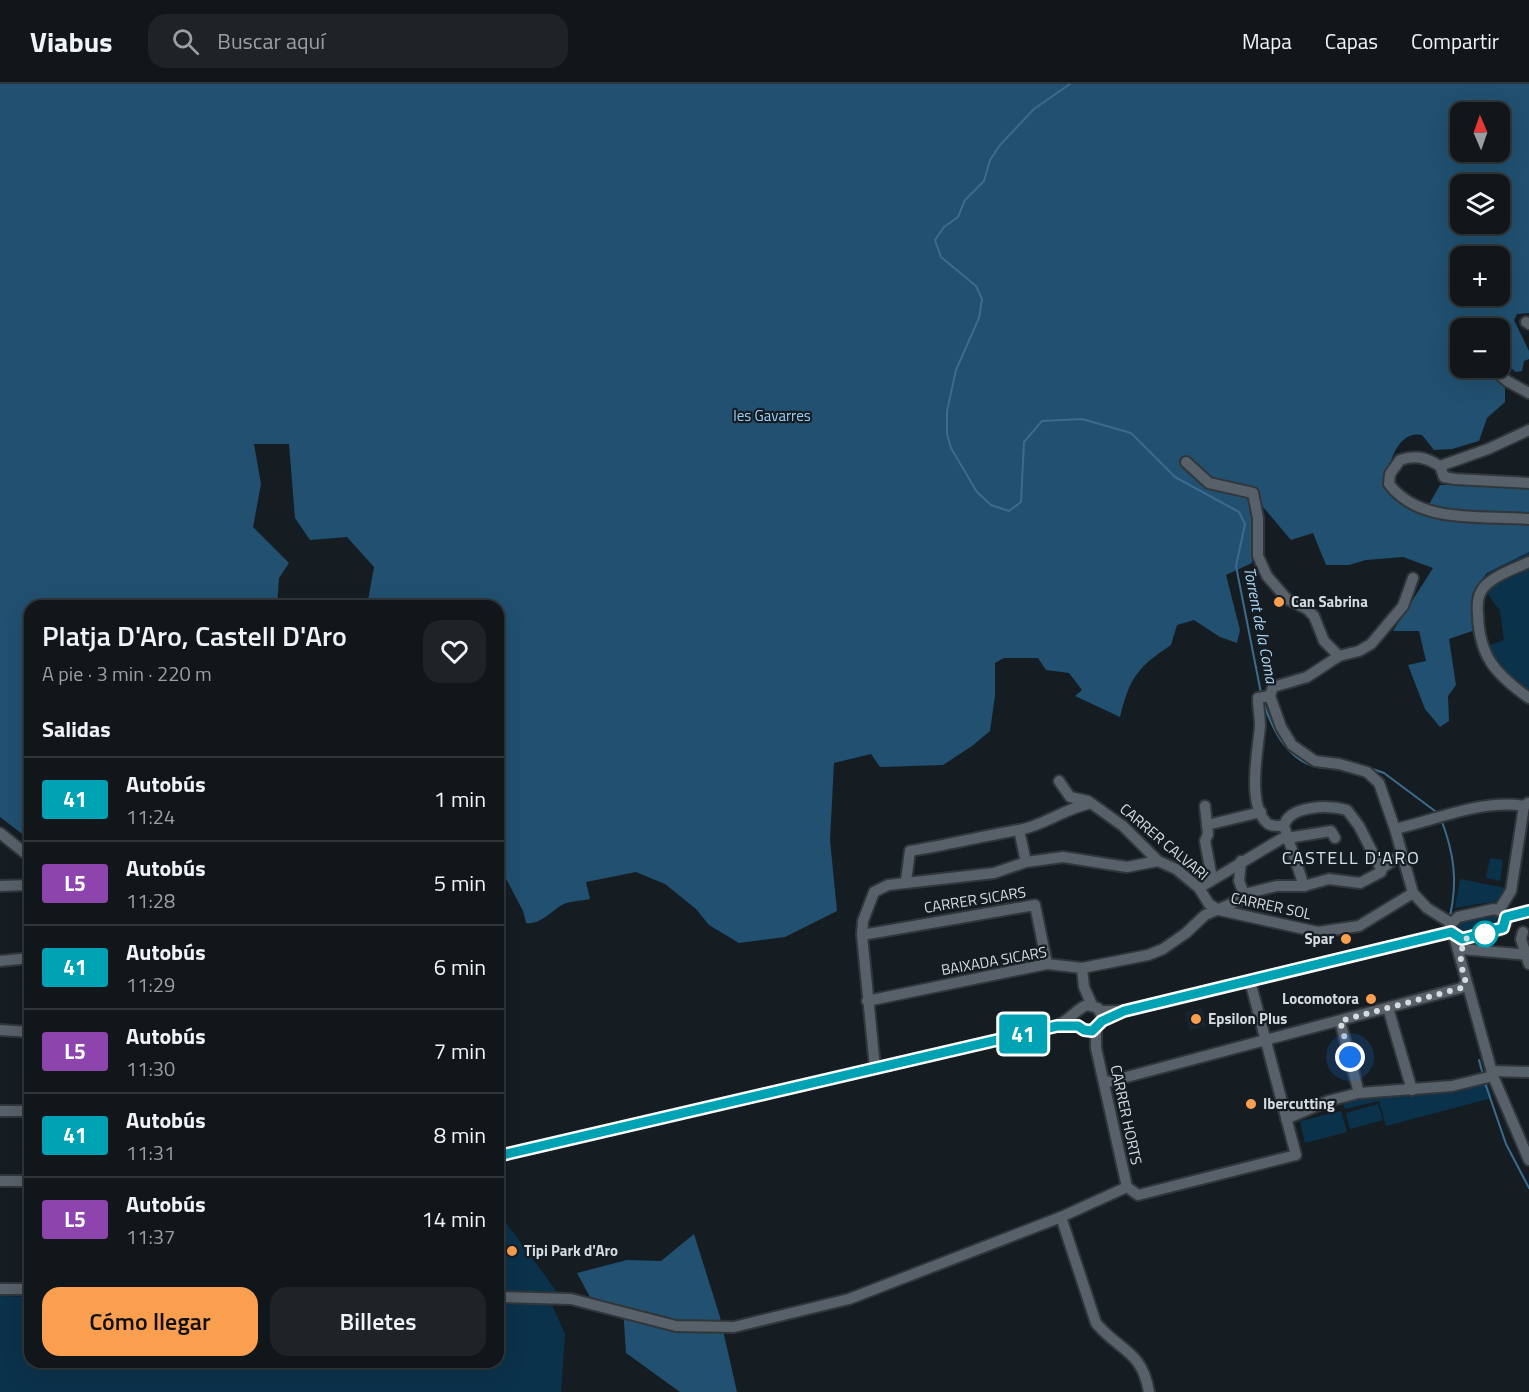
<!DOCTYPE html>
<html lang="es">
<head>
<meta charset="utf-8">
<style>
  body { margin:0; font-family:"Titillium Web",sans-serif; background:#1e2327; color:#f1f3f6; height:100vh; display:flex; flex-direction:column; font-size:22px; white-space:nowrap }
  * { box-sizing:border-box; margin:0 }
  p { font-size:20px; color:#9c9fa2 }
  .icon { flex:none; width:33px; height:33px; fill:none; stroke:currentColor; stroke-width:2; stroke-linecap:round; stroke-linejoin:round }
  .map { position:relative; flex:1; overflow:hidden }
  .details { position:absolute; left:24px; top:516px; width:480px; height:768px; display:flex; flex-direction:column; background:#10161a; border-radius:18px; box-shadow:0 6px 24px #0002,0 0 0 2px #303539 }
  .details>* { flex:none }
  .badge { padding:0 12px; border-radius:4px; font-size:21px; line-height:39px }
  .needle { width:39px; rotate:358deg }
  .tools { position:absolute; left:1450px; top:18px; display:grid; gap:12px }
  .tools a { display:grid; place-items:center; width:60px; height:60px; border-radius:12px; background:#10161a; box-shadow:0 6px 24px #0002,0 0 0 2px #303539; font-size:30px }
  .you { position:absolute; width:30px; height:30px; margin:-15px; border:4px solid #fff; border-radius:50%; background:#1a73e8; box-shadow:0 0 0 9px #1a73e833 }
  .map>.badge { position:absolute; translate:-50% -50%; box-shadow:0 0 0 3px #fff }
  h2 { padding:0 18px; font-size:22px; line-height:54px }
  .round { display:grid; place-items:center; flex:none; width:63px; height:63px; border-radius:18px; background:#1e2327 }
  .head { display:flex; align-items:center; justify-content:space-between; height:102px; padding:0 18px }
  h1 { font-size:28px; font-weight:600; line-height:45px }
  .cta { display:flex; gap:12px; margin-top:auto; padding:12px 18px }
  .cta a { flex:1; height:69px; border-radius:18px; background:#fa9f50; color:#111; font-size:24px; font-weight:600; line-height:69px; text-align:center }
  .cta a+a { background:#1e2327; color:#f1f3f6 }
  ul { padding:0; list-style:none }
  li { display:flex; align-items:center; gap:18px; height:84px; padding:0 18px; border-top:2px solid #303539 }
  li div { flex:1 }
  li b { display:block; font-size:22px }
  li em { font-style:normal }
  li .badge { min-width:66px; font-weight:700; text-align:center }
  header { display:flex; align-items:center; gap:36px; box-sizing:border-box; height:84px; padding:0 30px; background:#10161a; border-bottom:2px solid #303539 }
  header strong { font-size:28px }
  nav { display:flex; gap:33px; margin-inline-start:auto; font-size:21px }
  .search { width:420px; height:54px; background:#1e2327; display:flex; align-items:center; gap:15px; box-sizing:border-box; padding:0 21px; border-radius:18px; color:#9c9fa2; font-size:22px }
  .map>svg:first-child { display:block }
  .built { fill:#182530 }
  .green { fill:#0b324b }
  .forest { fill:#215070; fill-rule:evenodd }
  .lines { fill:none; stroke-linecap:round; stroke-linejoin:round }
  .stream { stroke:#3c6b8d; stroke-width:2 }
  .minor-casing { stroke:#31363b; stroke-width:14 }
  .minor { stroke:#586169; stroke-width:10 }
  .line-casing { stroke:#fff; stroke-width:14 }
  .line { stroke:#00a3b4; stroke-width:9 }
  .walk { stroke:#d6dbe0; stroke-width:6; stroke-dasharray:0 10.8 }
  .poi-dot { fill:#fa9f50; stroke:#151d23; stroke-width:2 }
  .stop-dot { fill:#fff; stroke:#00a3b4; stroke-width:3 }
  .labels { text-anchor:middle; stroke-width:4.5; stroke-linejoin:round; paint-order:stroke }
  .park-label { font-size:15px; fill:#98d0fb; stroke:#151d23 }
  .poi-label { font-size:15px; font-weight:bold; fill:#d6dbe0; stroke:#151d23; text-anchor:start }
  .street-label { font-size:15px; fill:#d6dbe0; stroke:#151d23 }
  .water-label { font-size:16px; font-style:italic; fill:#abd5f5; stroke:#151d23 }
  .quarter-label { font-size:18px; letter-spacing:1.5px; fill:#d5e0e9; stroke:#151d23 }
</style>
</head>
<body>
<header>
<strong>Viabus</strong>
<div class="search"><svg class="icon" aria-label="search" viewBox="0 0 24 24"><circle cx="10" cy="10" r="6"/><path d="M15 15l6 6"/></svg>Buscar aquí</div>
<nav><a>Mapa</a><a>Capas</a><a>Compartir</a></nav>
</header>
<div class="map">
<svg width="1529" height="1308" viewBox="0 0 1529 1308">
  <rect width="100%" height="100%" fill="#151d23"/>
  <path class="built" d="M1202 924 1206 942 1190 946 1185 928Z"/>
  <g class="green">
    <path d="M1529 468V608L1510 594 1487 562 1504 556 1500 527 1487 509 1472 511 1488 489Z"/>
    <path d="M1490 774 1503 776 1500 797 1486 794Z"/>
    <path d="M1460 795 1505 804 1497 817 1455 824Z"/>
    <path d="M1493 828 1498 831 1499 837 1497 841 1464 849 1459 847 1458 843 1462 836Z"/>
    <path d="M1487 998 1492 1014 1386 1042 1379 1017 1345 1025 1343 1019C1390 1007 1440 1012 1487 998Z"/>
    <path d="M1378 1020 1383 1036 1350 1045 1346 1029Z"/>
    <path d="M1341 1027 1347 1048 1305 1059 1300 1037Z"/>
    <path d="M498 1128 557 1208 498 1207Z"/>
    <path d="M0 1212 30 1213V1278H498V1219L552 1221 565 1250 561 1308H0Z"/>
  </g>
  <g class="forest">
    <path d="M0 0H1529V229L1517 230 1514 236 1529 267V275L1524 277 1522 287 1516 288 1500 276V244H1461V284C1483 284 1489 289 1505 304V318L1487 334 1479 357 1452 365 1434 366 1422 351C1397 346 1388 381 1387 399L1428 422 1440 401 1529 400V468L1487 489 1476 504 1472 511 1475 546 1449 555 1456 601 1448 612 1449 637 1440 643 1425 625 1408 581 1426 577 1419 547H1393L1433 484 1403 473 1366 476 1349 481H1326L1313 449 1291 456 1263 423 1251 428 1252 479 1226 491 1240 546 1237 559 1220 553 1194 536 1177 541 1171 561C1137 584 1130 593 1120 633L1075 612 1082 606 1069 589 1046 586 1038 574H1004L995 579V612L990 647 972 662 943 681 880 683 871 670 834 679 830 756 837 827 785 853 739 859 709 841 696 825 665 800 636 788 586 798 590 815C581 817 568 817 560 822 550 829 539 841 526 839L523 827 504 791 498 793V522H367L374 483 347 453 310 456 295 434 289 360H254L261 400 253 443 289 479 279 494 277 522H30V756L0 733ZM1461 28H1500V68H1461ZM1461 100H1500V140H1461ZM1461 172H1500V212H1461Z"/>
    <path d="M694 1150 720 1233 737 1308H680L626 1269 623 1223 590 1213 577 1189 627 1176 661 1177Z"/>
  </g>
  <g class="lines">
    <g class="stream">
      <path d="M1070 0 1034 25 1000 61 990 76 984 97 965 116 958 133 944 143 935 156 941 173 976 202 982 215 979 234 956 286 947 327V350L951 364 977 408 991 421 1009 427 1021 418 1024 358 1042 337 1082 335 1131 349 1175 393 1239 428 1245 440 1236 482 1261 609"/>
      <path d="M1263 617C1273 649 1293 687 1332 684"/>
      <path d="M1361 681 1384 689 1439 730"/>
      <path d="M1441 735C1454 769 1458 797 1450 832"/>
      <path d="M1479 976 1483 991"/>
      <path d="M1484 996 1506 1060 1529 1104"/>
    </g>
    <defs>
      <g id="minor">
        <path d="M1526 238 1529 240"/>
        <path d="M1492 284 1507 297 1529 309"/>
        <path d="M1529 346 1488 365 1440 382 1444 393 1455 395 1529 399"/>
        <path d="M1186 378 1209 399 1253 409 1258 434V472L1267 492 1287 515 1307 525 1314 532 1324 557 1339 572"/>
        <path d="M1440 382C1425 373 1416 371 1400 376L1390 390 1389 400C1420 441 1483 431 1529 435"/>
        <path d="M1529 478C1514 485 1495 491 1484 503 1477 511 1477 521 1478 530 1479 572 1495 590 1529 614"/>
        <path d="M1413 494 1403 522 1371 560 1359 567 1339 572 1307 593 1273 603 1270 612 1281 643 1292 661 1315 677 1339 680 1367 688 1379 699 1395 745 1413 809 1427 824 1451 839"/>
        <path d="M1270 612 1258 614C1258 624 1260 633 1260 642 1258 666 1247 719 1266 738 1270 743 1278 742 1284 742"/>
        <path d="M1059 697 1070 713 1088 717 1123 742 1158 777 1176 785 1199 804 1209 820 1219 826 1318 848 1359 842 1413 809"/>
        <path d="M1205 722 1208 750 1205 757 1212 794"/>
        <path d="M1207 741 1261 728"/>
        <path d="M1395 745C1436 736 1482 715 1524 722"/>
        <path d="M1019 746 1026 778"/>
        <path d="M0 749 30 773"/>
        <path d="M1241 777 1239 797 1244 810"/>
        <path d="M906 797 910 767C947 761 983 752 1019 746 1043 742 1064 725 1088 720"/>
        <path d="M0 802 30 801"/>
        <path d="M1304 802 1284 742C1289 721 1329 721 1347 726L1359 742 1381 785"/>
        <path d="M1199 804 1281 755 1331 747 1335 754"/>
        <path d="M1494 825 1501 827 1506 833V839L1500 846 1462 855 1452 850 1450 841 1458 833Z"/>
        <path d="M1499 826 1511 807 1524 722 1528 719"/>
        <path d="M1506 833 1529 827"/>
        <path d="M1523 848 1521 855 1529 880"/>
        <path d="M862 851 1035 821 1047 880"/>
        <path d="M1454 852 1493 992 1529 1076"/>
        <path d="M1461 865 1529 871"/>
        <path d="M0 877 30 874"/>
        <path d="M1082 884 1084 903 1092 921"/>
        <path d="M867 917 1047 880 1082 884 1148 871 1163 865 1186 849 1205 831 1242 815 1244 810 1277 802H1304L1329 795 1360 799 1381 788V785L1402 770"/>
        <path d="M1388 924 1412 1006"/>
        <path d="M1100 927H1124L1451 848"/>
        <path d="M1340 937 1359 1009"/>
        <path d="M1060 940C1070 935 1078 924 1087 921L1098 924 1102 933"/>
        <path d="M1096 945V964L1127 1103"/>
        <path d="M0 946 30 948"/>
        <path d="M875 984 862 851 863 837 874 808 888 801 994 789 1026 778 1063 773 1127 783 1158 777"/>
        <path d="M1492 987 1529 988"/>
        <path d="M1104 999 1461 904 1466 899"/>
        <path d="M0 1027H30"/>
        <path d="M1286 1035 1328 1017 1359 1009 1452 1002 1493 992"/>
        <path d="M498 1072 1057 942H1078L1084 946 1092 947 1102 937 1124 927"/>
        <path d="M0 1097H30"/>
        <path d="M1127 1103 1138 1111 1296 1071 1250 897"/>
        <path d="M1061 1133 1096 1239C1119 1267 1142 1266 1149 1308"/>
        <path d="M0 1205H30"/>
        <path d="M498 1213 571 1215 676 1242 734 1243 849 1215 1061 1133 1127 1103"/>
      </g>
    </defs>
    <use href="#minor" class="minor-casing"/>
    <use href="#minor" class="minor"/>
  </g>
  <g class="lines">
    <defs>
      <path id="line" d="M498 1072 1057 942H1078L1084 946 1092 947 1102 937 1124 927 1451 848 1462 855 1503 844 1506 833 1529 827"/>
    </defs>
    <use href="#line" class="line-casing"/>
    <use href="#line" class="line"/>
    <path class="walk" d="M1350 973 1340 937 1461 904 1466 899C1461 881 1457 870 1467 854L1485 850"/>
  </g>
  <g class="poi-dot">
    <circle cx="1279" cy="518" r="6"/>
    <circle cx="1346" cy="855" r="6"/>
    <circle cx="1371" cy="915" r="6"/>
    <circle cx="1196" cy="935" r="6"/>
    <circle cx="1251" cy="1020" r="6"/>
    <circle cx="512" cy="1167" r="6"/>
  </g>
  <circle class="stop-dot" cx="1485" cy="850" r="12"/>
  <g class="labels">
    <g class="park-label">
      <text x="772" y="337">les Gavarres</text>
    </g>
    <g class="poi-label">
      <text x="1291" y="523">Can Sabrina</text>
      <text x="1334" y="860" text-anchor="end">Spar</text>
      <text x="1359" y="920" text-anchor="end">Locomotora</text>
      <text x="1208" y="940">Epsilon Plus</text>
      <text x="1263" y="1025">Ibercutting</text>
      <text x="524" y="1172">Tipi Park d'Aro</text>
    </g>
    <g class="street-label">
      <text transform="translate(1164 758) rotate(40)" y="5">CARRER CALVARI</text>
      <text transform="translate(975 816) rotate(-9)" y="5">CARRER SICARS</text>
      <text transform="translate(1271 822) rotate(12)" y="5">CARRER SOL</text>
      <text transform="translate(994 877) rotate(-10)" y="5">BAIXADA SICARS</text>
      <text transform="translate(1126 1031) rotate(78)" y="5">CARRER HORTS</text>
    </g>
    <g class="water-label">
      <text transform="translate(1261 541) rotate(79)" y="6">Torrent de la Coma</text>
    </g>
    <g class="quarter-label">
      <text x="1351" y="780">CASTELL D'ARO</text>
    </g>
  </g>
</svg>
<div class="tools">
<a><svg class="needle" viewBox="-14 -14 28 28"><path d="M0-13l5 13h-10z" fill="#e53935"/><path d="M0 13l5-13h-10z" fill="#9c9fa2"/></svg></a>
<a><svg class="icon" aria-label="layers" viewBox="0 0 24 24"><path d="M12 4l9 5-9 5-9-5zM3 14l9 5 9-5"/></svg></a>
<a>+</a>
<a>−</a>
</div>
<div class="you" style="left:1350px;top:973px"></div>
<b class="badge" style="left:1023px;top:950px;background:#00a3b4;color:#fff">41</b>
<section class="details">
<div class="head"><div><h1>Platja D'Aro, Castell D'Aro</h1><p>A pie · 3 min · 220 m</p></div><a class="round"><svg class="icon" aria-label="heart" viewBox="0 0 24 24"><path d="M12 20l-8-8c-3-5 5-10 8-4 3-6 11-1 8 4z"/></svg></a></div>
<h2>Salidas</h2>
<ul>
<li><span class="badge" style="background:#00a3b4;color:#fff">41</span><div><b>Autobús</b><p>11:24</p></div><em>1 min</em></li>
<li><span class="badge" style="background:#8e44ad;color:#fff">L5</span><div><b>Autobús</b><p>11:28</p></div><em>5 min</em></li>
<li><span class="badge" style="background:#00a3b4;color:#fff">41</span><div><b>Autobús</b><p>11:29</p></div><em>6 min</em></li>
<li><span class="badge" style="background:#8e44ad;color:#fff">L5</span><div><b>Autobús</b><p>11:30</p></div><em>7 min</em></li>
<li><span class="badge" style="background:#00a3b4;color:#fff">41</span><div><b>Autobús</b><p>11:31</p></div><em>8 min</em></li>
<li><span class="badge" style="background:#8e44ad;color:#fff">L5</span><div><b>Autobús</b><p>11:37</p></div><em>14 min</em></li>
</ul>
<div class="cta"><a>Cómo llegar</a><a>Billetes</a></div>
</section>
</div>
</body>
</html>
